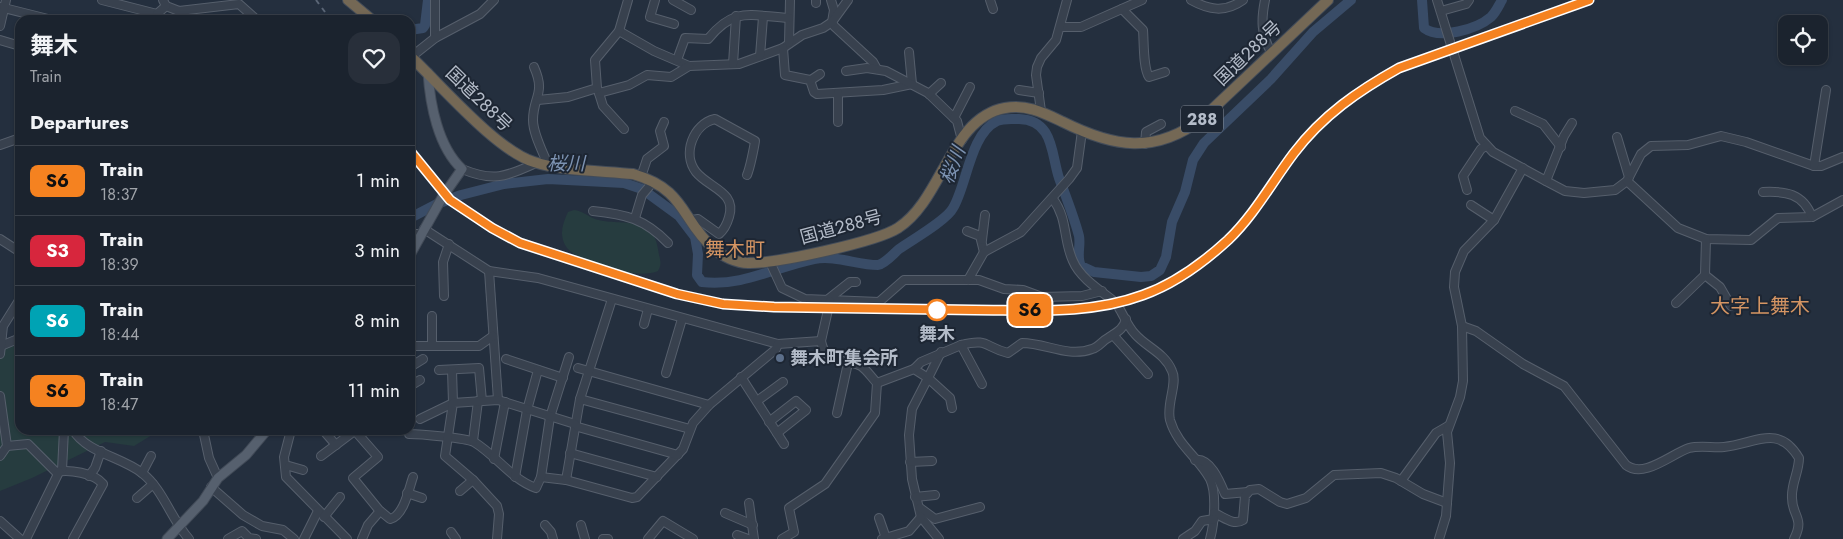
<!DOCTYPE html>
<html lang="en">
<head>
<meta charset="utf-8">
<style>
  body { margin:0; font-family:Jost,"Noto Sans JP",sans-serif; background:#282f3a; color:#f1f3f6; height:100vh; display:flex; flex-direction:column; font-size:19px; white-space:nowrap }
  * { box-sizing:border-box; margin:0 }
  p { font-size:16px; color:#a0a4aa }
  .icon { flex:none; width:28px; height:28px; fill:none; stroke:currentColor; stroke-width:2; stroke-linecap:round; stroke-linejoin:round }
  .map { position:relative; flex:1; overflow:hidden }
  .sheet { position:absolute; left:15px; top:15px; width:400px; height:420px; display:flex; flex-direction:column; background:#1b232e; border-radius:15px; box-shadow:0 1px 4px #0004,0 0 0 1px #39404a }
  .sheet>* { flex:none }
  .badge { padding:0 10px; border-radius:8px; font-size:18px; line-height:32px }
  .tools { position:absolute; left:1778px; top:15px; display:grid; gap:10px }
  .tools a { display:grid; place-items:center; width:50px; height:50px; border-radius:10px; background:#1b232e; box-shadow:0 1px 4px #0004,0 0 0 1px #39404a; font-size:25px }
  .map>.badge { position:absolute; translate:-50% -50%; box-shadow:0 0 0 2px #fff }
  h2 { padding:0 15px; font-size:19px; line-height:45px }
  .round { display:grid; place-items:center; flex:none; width:52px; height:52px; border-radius:15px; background:#282f3a }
  .head { display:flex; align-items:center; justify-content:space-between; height:85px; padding:0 15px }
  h1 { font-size:24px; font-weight:700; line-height:38px }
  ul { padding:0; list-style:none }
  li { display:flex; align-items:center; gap:15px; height:70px; padding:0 15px; border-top:1px solid #39404a }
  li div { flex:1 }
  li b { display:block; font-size:19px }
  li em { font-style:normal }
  li .badge { min-width:55px; font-weight:700; text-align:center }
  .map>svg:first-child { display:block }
  .green { fill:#263c3f }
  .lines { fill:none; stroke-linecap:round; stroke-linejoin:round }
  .river { stroke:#394c67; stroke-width:10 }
  .minor-casing { stroke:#565f6c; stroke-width:10 }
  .major-casing { stroke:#414a57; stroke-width:11 }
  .highway-casing { stroke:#434c59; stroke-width:12 }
  .minor { stroke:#38414e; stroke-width:8 }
  .major { stroke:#56606e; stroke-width:9 }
  .highway { stroke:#746855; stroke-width:10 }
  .rail { stroke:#5a6575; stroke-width:2; stroke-dasharray:5 5; stroke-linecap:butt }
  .line-casing { stroke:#fff; stroke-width:11 }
  .line { stroke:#f58220; stroke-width:8 }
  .stop-dot { fill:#fff; stroke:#f58220; stroke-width:2.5 }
  .service-dot { fill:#5c6f8a; stroke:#1d2633; stroke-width:2 }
  .labels { text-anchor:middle; stroke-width:4; stroke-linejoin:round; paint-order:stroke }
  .shield { fill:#1d2633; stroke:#878f9c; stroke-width:1 }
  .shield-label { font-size:16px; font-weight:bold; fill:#b4bcc9 }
  .street-label { font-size:18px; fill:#b4bcc9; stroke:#1d2633 }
  .stop-label { font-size:18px; font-weight:bold; fill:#b4bcc9; stroke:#1d2633 }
  .poi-label { font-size:18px; font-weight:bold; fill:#b4bcc9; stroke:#1d2633; text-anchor:start }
  .water-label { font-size:19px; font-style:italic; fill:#7c92b1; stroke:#1d2633 }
  .quarter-label { font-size:20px; fill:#d59563; stroke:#1d2633 }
</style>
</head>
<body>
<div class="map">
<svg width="1843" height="539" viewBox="0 0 1843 539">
  <rect width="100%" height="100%" fill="#242f3e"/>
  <g class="green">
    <path d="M574 210C583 211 587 216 595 219 619 227 653 213 658 249 659 258 663 263 658 271 638 280 577 265 565 245 559 233 563 223 568 212Z"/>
    <path d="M20 338V430H160L134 446 105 442 32 478 0 491V342Z"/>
  </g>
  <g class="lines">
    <g class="river">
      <path d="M1422 0 1424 28C1440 40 1477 29 1491 17 1496 12 1499 5 1502 0"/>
      <path d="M410 30 423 28 425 25 428 0"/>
      <path d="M410 218 437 204 461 195 504 184 548 179 624 183 642 189 679 216 695 237 698 254 697 275 702 282C742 287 775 267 814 259 836 255 857 265 878 265 886 263 893 254 899 249 912 240 947 220 953 208 967 185 970 134 997 121 1003 118 1012 119 1019 119 1054 120 1051 154 1059 178 1066 197 1074 217 1079 236 1081 246 1076 257 1081 266L1094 272 1141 277 1151 276 1160 270 1166 257 1172 222 1185 192 1193 160 1204 143 1271 79 1313 32 1351 0"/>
    </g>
    <defs>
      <g id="minor">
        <path d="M102 0 157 14"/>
        <path d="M655 0 650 17 674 24"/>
        <path d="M673 0 691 10"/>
        <path d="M831 0 834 10 832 22 834 26 873 62 877 69"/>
        <path d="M990 0 993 9"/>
        <path d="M1191 0C1209 10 1225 13 1243 0"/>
        <path d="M1265 0C1261 20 1261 34 1271 52"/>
        <path d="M1437 0 1480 138 1493 152 1546 181 1565 191 1584 193 1615 190 1627 181 1641 154 1651 146 1688 145 1721 136 1746 142 1814 166H1821L1843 157"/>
        <path d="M816 3V0"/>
        <path d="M166 6 179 11 239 4 257 20"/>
        <path d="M0 7 52 20"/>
        <path d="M1122 9 1143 30C1144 42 1143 68 1149 77L1165 72"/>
        <path d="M1441 11 1466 4 1469 0"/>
        <path d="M158 20 157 14 166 6 163 0"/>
        <path d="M0 26 6 0"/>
        <path d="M1061 27H1081L1142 0"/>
        <path d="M619 31 654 51 689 66 739 64 783 48 802 35 823 28 832 22 848 0"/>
        <path d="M435 38V0"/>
        <path d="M0 40 20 46"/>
        <path d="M789 43 790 0"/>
        <path d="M783 48 785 75 810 80 814 92 817 94 883 90 912 84 909 52"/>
        <path d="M760 56 763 17"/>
        <path d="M411 57 435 38 480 14 494 0"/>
        <path d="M677 60 685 38 708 39C735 6 750 16 789 18"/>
        <path d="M733 64 736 16"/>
        <path d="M534 67C546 94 533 96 533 120 533 134 543 152 548 165"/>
        <path d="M846 71 867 68 886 71 928 93 957 121 962 140"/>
        <path d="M811 80 820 74"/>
        <path d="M598 90 603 106 624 129"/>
        <path d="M1019 90 1039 93"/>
        <path d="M599 93 629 85 647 75 671 77 689 66"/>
        <path d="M929 94 941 83"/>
        <path d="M538 100 568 97 597 88 595 60 619 31 628 0"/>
        <path d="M1041 111 1036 75 1037 67 1041 58 1056 40 1067 0"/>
        <path d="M1515 111 1543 124 1561 147"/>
        <path d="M954 118 970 87"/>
        <path d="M838 122V93"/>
        <path d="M1617 137 1629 177"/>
        <path d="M1145 144 1146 132 1161 124"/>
        <path d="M0 145 20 138"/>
        <path d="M1814 166 1826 90"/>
        <path d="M462 169C493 182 506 177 536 163"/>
        <path d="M641 177 647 159 664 146 660 131 664 122"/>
        <path d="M1546 181 1564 136 1572 123"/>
        <path d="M1627 181 1678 228 1706 239 1751 240 1778 218 1812 217 1843 200"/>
        <path d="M1467 190 1463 176 1481 149 1486 146"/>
        <path d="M1763 192C1785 191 1803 193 1812 217"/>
        <path d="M1053 199C1068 219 1063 240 1073 261 1080 278 1101 291 1115 302"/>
        <path d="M1471 205 1494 220"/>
        <path d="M593 211C625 214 645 219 668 243"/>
        <path d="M635 218 642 195 653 182"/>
        <path d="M692 220 698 219 719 234C724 230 727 224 729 217 737 192 709 188 696 172 682 154 693 124 715 119L755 141C754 148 750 168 747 175"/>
        <path d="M424 229 489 271 538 278 778 344 821 341C826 366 844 357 861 366 867 370 872 378 877 383L914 369 928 378 912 409 909 435 912 479 921 517 939 539"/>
        <path d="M967 231 980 236 984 252"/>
        <path d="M410 234H422"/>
        <path d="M0 239 20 252"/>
        <path d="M982 240 985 215"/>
        <path d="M770 262 782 288 805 299 879 302 904 280H979L1004 289 1023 290 1042 297 1082 296 1102 291"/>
        <path d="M489 271 498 400"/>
        <path d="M1705 275 1720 287 1731 306"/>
        <path d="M968 280 984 252 1021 232 1069 179 1077 168 1082 131"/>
        <path d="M444 296 443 262 449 244"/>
        <path d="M826 301 850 282H856"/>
        <path d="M1676 303 1705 275 1706 239"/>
        <path d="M1119 308C1124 316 1128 327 1135 334 1146 347 1165 353 1172 371 1178 383 1166 404 1170 420 1177 445 1199 458 1210 479 1217 493 1214 525 1210 539"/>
        <path d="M432 316V345"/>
        <path d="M644 324 648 309"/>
        <path d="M1462 326 1476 331 1523 364 1564 386 1626 465C1644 479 1671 454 1689 448 1700 445 1713 448 1724 447 1755 444 1778 423 1799 458 1799 472 1791 484 1792 498 1792 516 1805 518 1794 539"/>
        <path d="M1113 335 1148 374"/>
        <path d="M821 341 830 301"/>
        <path d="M961 345C989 338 984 347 1008 353L1022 343C1046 343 1068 358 1092 349 1099 347 1102 341 1108 338 1117 332 1123 330 1126 319"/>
        <path d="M1 346 20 338"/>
        <path d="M410 346H479L493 336"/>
        <path d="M941 352 928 378 950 398 952 408"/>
        <path d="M0 354 3 326 20 299"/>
        <path d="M506 359 563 378"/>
        <path d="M410 367 423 359"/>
        <path d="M578 368 709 405"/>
        <path d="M914 369 921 362 961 345 982 384"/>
        <path d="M439 370 479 368 482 401"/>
        <path d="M666 373 682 319"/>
        <path d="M741 377 784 444"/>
        <path d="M410 386 420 380"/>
        <path d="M0 396 7 446 0 456"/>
        <path d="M580 399 690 429"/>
        <path d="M757 401 783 382"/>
        <path d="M837 413 848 363"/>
        <path d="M420 419 453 403 452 370"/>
        <path d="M769 422 796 401 806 410 777 433"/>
        <path d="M73 430C87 453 122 457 142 473 163 489 171 519 189 539"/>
        <path d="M203 430 209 458 218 478"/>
        <path d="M291 430 284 457 286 477 347 539"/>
        <path d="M323 430 336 445"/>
        <path d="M408 430 409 434C420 434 466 438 474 442 497 456 511 479 536 488L541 477 566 480 632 498 637 497 683 449 693 423 709 405 776 349 778 344"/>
        <path d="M473 441 478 401"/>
        <path d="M7 446 28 444 56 472C69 469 94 473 103 484L73 539"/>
        <path d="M570 453 657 477"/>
        <path d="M321 456 353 432 357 433 378 457 353 478 379 510 390 519C404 516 409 488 413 477"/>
        <path d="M494 459 505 402"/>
        <path d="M1195 460C1210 457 1220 482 1225 494L1248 492"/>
        <path d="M910 462 932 461"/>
        <path d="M289 466 303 470"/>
        <path d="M62 470 64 430"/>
        <path d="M142 473 151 456"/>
        <path d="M89 476 95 468 101 451"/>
        <path d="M515 477 527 410 538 370"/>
        <path d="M541 477 550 417 569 357"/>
        <path d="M566 480 580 399 612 299"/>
        <path d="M1401 481 1436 433 1448 426"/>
        <path d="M211 487 243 515 262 526 283 530 294 539"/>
        <path d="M460 491 473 480"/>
        <path d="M407 493 422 498"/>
        <path d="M915 497 935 495"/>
        <path d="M137 498 153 484"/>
        <path d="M749 503 754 539"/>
        <path d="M920 508 935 519 980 507"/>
        <path d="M725 513 753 525"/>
        <path d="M1214 513C1224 517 1233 526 1243 520L1245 496 1250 490 1259 489 1280 502 1287 504 1306 498 1334 475 1381 473 1396 478 1423 494 1447 503"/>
        <path d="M324 517 340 497"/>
        <path d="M879 518 886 538"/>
        <path d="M0 521 20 539"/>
        <path d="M545 525 551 532 553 539"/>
        <path d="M581 525 585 539"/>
        <path d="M451 532 456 539"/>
        <path d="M737 535 748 539"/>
        <path d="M26 539 59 472"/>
        <path d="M228 539 242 531 249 538 256 539"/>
        <path d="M304 539 318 511"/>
        <path d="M362 539 368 525 380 511"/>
        <path d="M497 539 499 514 497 506 473 480 445 456 453 403 498 400 575 424 578 427 678 455"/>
        <path d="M603 539H608"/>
        <path d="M648 539 663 521 693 539"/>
        <path d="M782 539 794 532 789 508 825 484 875 413 877 383"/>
        <path d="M882 539 909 531 921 517"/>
        <path d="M1183 539 1195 531 1202 521 1214 519"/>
        <path d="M1439 539 1446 516 1450 463 1447 432 1460 397 1463 381 1462 326 1454 287 1455 272 1464 251 1494 220 1523 168"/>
      </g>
      <g id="major">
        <path d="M410 255 443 196 462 169C438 147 430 104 428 73"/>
        <path d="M167 539 203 501 218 478 246 455 267 430"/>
      </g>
      <g id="highway">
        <path d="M348 0 372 20"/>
        <path d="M410 56C441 85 496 150 534 162 561 171 604 171 633 174 687 190 680 219 714 249 722 256 737 263 748 263 774 264 876 242 898 228 943 199 950 118 1005 108 1027 104 1044 113 1063 122 1113 147 1155 155 1203 118L1328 0"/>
      </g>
    </defs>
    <use href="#minor" class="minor-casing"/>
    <use href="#major" class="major-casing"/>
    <use href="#highway" class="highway-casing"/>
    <use href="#minor" class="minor"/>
    <use href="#major" class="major"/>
    <use href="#highway" class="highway"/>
    <g class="rail">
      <path d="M316 0 331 20"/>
      <path d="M410 152 450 199 492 228 520 243 677 294 723 304 774 307C841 308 908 309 974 310 1031 310 1089 315 1143 295 1174 284 1204 262 1228 240 1255 214 1272 182 1294 153 1322 115 1359 91 1399 68L1589 0"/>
    </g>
  </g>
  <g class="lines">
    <defs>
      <path id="line" d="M410 151 450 200 492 228 520 243 677 294 723 304 774 307C841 308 907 309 974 310 1031 310 1089 315 1143 295 1174 284 1204 262 1228 240 1255 214 1272 182 1294 153 1323 115 1358 91 1399 68L1589 0"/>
    </defs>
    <use href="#line" class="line-casing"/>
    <use href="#line" class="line"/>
  </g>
  <circle class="stop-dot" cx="937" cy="310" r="10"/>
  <circle class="service-dot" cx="780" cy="358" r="5"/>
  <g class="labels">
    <rect class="shield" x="1181" y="105.5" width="42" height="27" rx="4"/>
    <g class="shield-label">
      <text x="1202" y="125">288</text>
    </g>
    <g class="street-label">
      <text transform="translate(1248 53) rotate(-44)" y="6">国道288号</text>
      <text transform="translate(479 99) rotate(44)" y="6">国道288号</text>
      <text transform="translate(841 227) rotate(-15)" y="6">国道288号</text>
    </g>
    <g class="stop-label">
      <text x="937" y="340">舞木</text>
    </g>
    <g class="poi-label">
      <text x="790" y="364">舞木町集会所</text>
    </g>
    <g class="water-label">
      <text x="566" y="170">桜川</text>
      <text transform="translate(952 165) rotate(-69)" y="7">桜川</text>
    </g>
    <g class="quarter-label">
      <text x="735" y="256">舞木町</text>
      <text x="1760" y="313">大字上舞木</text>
    </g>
  </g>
</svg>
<div class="tools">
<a><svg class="icon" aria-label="locate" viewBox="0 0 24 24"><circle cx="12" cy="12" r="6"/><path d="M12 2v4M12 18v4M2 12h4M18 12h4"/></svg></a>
</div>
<b class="badge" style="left:1030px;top:310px;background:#f58220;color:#111">S6</b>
<section class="sheet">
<div class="head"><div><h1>舞木</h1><p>Train</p></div><a class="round"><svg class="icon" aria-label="heart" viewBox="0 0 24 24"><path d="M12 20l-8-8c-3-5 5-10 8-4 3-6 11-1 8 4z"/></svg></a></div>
<h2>Departures</h2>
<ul>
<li><span class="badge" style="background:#f58220;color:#111">S6</span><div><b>Train</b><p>18:37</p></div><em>1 min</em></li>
<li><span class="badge" style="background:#d7263d;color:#fff">S3</span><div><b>Train</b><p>18:39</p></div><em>3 min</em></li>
<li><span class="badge" style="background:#00a3b4;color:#fff">S6</span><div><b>Train</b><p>18:44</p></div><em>8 min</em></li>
<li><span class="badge" style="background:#f58220;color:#111">S6</span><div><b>Train</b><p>18:47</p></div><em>11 min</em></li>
</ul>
</section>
</div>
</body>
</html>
